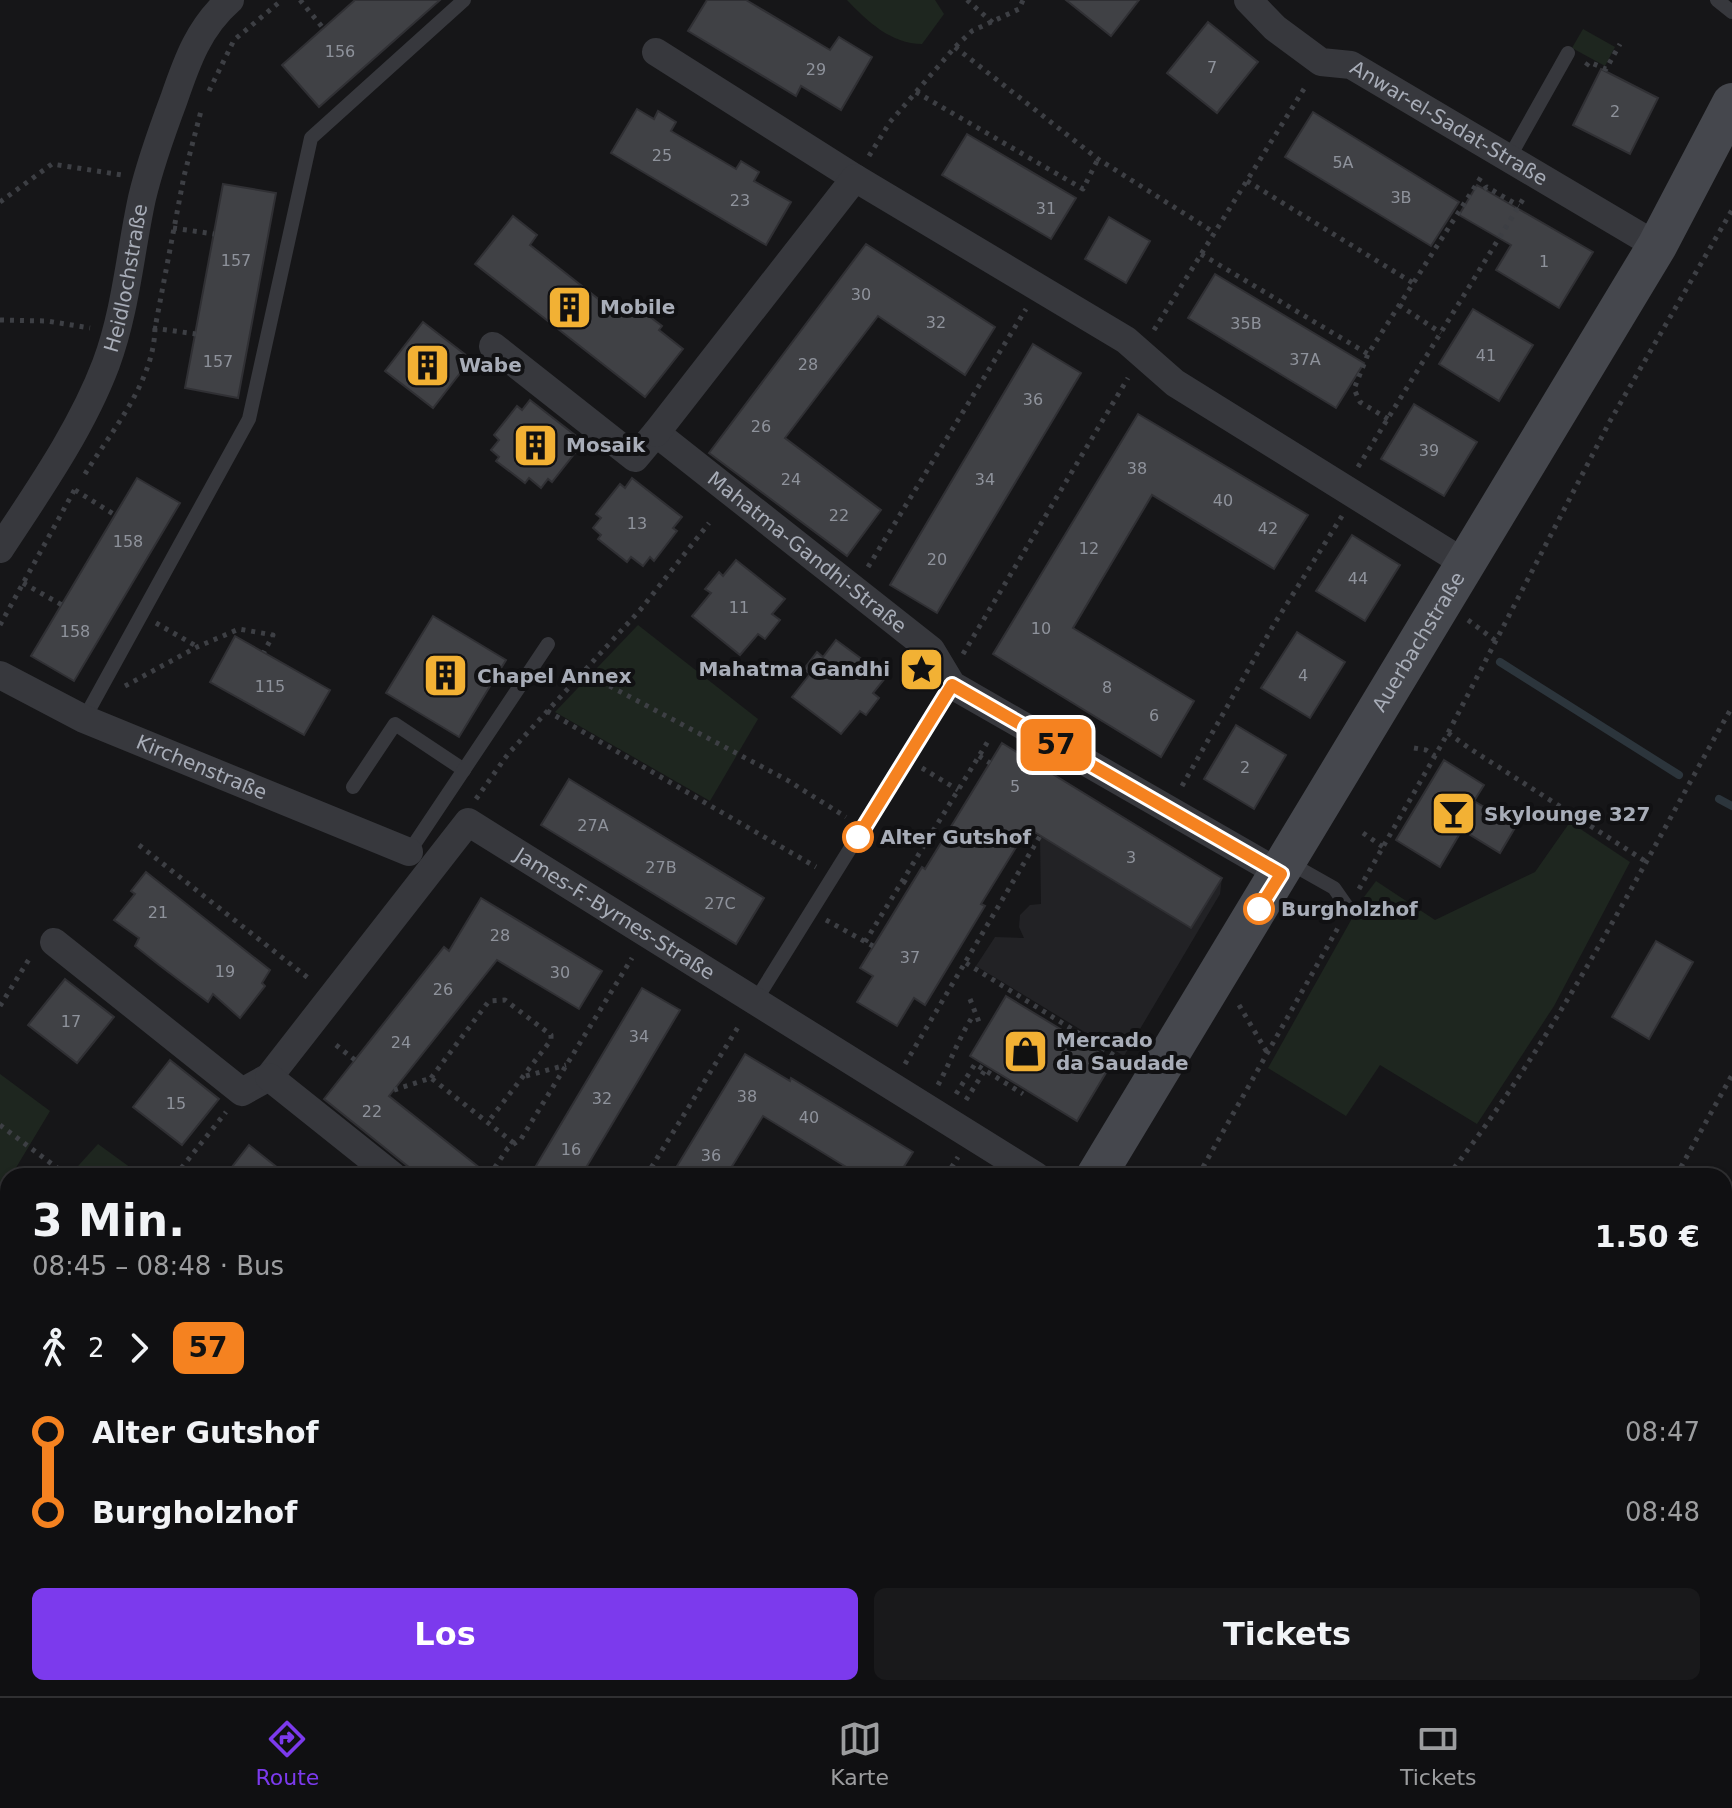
<!DOCTYPE html>
<html lang="de">
<head>
<meta charset="utf-8">
<style>
  body { margin:0; font-family:"DejaVu Sans",sans-serif; background:#19191b; color:#f1f3f6; height:100vh; display:flex; flex-direction:column; font-size:30px; white-space:nowrap }
  * { box-sizing:border-box; margin:0 }
  p { font-size:26px; color:#9c9d9f }
  .icon { flex:none; width:44px; height:44px; fill:none; stroke:currentColor; stroke-width:2; stroke-linecap:round; stroke-linejoin:round }
  .map { position:relative; flex:1; overflow:hidden }
  .drawer { position:absolute; left:0px; top:1168px; width:1732px; height:528px; display:flex; flex-direction:column; background:#101012; border-radius:24px 24px 0 0; box-shadow:0 2px 6px #0004,0 0 0 2px #303032 }
  .drawer>* { flex:none }
  .badge { padding:0 16px; border-radius:12px; font-size:28px; line-height:52px }
  .map>.badge { position:absolute; translate:-50% -50%; box-shadow:0 0 0 4px #fff }
  .legs { display:flex; align-items:center; gap:12px; height:88px; padding:0 32px; font-size:26px }
  .legs p { margin-inline-start:auto }
  .summary { display:flex; align-items:center; justify-content:space-between; height:136px; padding:0 32px }
  h1 { font-size:44px; font-weight:700; line-height:60px }
  .action { display:flex; gap:16px; margin-top:auto; padding:16px 32px }
  .action a { flex:1; height:92px; border-radius:12px; background:#7c3aed; color:#fff; font-size:32px; font-weight:700; line-height:92px; text-align:center }
  .action a+a { background:#19191b; color:#f1f3f6 }
  ul { padding:0 32px; list-style:none }
  li { display:flex; align-items:center; gap:28px; height:80px; font-size:30px }
  li i { display:grid; place-items:center; width:12px; height:100%; margin:0 10px; background:currentColor }
  li i::after { content:''; width:20px; height:20px; margin:-10px; border:6px solid; border-radius:50%; background:#101012 }
  li p { margin-inline-start:auto }
  li:first-child i { background:linear-gradient(#0000 50%,currentColor 0) }
  li:last-child i { background:linear-gradient(currentColor 50%,#0000 0) }
  .tab-bar { display:flex; justify-content:space-around; align-items:center; height:112px; border-top:2px solid #303032; background:#101012; font-size:22px; color:#9c9d9f }
  .tab-bar a { display:grid; justify-items:center; gap:4px }
  .tab-bar .active { color:#7c3aed }
  .map>svg:first-child { display:block }
  .built { fill:#222225 }
  .green { fill:#1e261f }
  .lines { fill:none; stroke-linecap:round; stroke-linejoin:round }
  .stream { stroke:#2c353c; stroke-width:8 }
  .building { fill:#404145; stroke:#303034; stroke-width:2 }
  .path { stroke:#3d3f44; stroke-width:5; stroke-dasharray:4 6; stroke-linecap:butt }
  .lane { stroke:#37383d; stroke-width:14 }
  .street { stroke:#37383d; stroke-width:28 }
  .secondary { stroke:#45474d; stroke-width:40 }
  .line-1-casing { stroke:#fff; stroke-width:18 }
  .line-1 { stroke:#f58220; stroke-width:12 }
  .stop-1-dot { fill:#fff; stroke:#f58220; stroke-width:4 }
  .labels { text-anchor:middle; stroke-width:8; stroke-linejoin:round; paint-order:stroke }
  .number-label { font-size:16px; fill:#8e929b }
  .street-label { font-size:20px; fill:#a8adb8; stroke:#111113 }
  .poi-label { font-size:20px; font-weight:bold; fill:#a8adb8; stroke:#111113; text-anchor:start }
  .stop-label { font-size:20px; font-weight:bold; fill:#a8adb8; stroke:#111113; text-anchor:start }
</style>
</head>
<body>
<div class="map">
<svg width="1732" height="1696" viewBox="0 0 1732 1696">
  <rect width="100%" height="100%" fill="#161618"/>
  <g class="built">
    <path d="M1058 778 1222 878 1220 894 1124 1056 976 966 995 937 1024 938 1019 927 1020 915 1030 905 1041 904 1040 836 1028 828Z"/>
    <path d="M586 1688H748L743 1696H599Z"/>
  </g>
  <g class="green">
    <path d="M847 0H935L944 14 922 44C891 44 867 21 847 0Z"/>
    <path d="M1583 29 1615 47 1605 66 1572 48Z"/>
    <path d="M638 625 758 719 710 801 555 712Z"/>
    <path d="M1570 822 1630 862 1554 1006 1477 1124 1380 1065 1346 1116 1268 1068 1364 897 1376 881 1435 920 1535 872Z"/>
    <path d="M0 1074 50 1111 11 1176H8L0 1193Z"/>
    <path d="M98 1144 142 1176H69Z"/>
    <path d="M623 1688H726L721 1696H636Z"/>
  </g>
  <g class="lines">
    <g class="stream">
      <path d="M1500 662 1679 775"/>
      <path d="M1719 799 1732 806"/>
      <path d="M1641 1688 1655 1696"/>
    </g>
  </g>
  <g class="building">
    <path d="M355 0H440L319 107 282 65Z"/>
    <path d="M707 0H746L830 50 839 37 872 57 841 110 801 86 796 96 688 31Z"/>
    <path d="M1066 0H1139L1111 36Z"/>
    <path d="M1208 22 1258 62 1217 113 1167 73Z"/>
    <path d="M1601 69 1658 98 1630 154 1573 125Z"/>
    <path d="M637 109 654 119 658 111 676 122 671 131 736 169 741 161 759 172 754 181 791 202 766 245 611 153Z"/>
    <path d="M1313 112 1459 202 1431 246 1285 157Z"/>
    <path d="M967 134 1076 198 1051 239 942 175Z"/>
    <path d="M223 184 276 193 238 398 185 388Z"/>
    <path d="M1477 185 1593 252 1559 308 1496 270 1511 245 1459 215Z"/>
    <path d="M513 216 537 235 530 245 620 316 628 305 638 314 641 310 662 326 659 330 683 349 645 397 475 264Z"/>
    <path d="M1109 217 1150 241 1126 283 1085 259Z"/>
    <path d="M866 244 995 327 965 375 878 316 785 438 881 510 847 556 709 453Z"/>
    <path d="M1215 274 1364 363 1336 408 1188 318Z"/>
    <path d="M1473 309 1533 345 1499 401 1439 364Z"/>
    <path d="M423 322 471 359 433 408 385 371Z"/>
    <path d="M1033 344 1081 373 937 613 890 585Z"/>
    <path d="M530 400 580 439 571 450 575 453 552 482 548 479 541 488 529 478 525 483 496 461 499 457 491 450 499 440 494 435 517 406 522 410Z"/>
    <path d="M1414 404 1477 442 1444 496 1381 459Z"/>
    <path d="M1138 414 1308 515 1274 569 1152 495 1073 628 1194 701 1161 757 993 654Z"/>
    <path d="M137 478 180 503 74 681 31 656Z"/>
    <path d="M632 478 682 517 673 528 677 531 654 561 650 557 643 566 631 557 627 562 598 539 601 535 593 528 601 518 596 514 620 484 625 488Z"/>
    <path d="M1352 535 1400 565 1365 621 1316 591Z"/>
    <path d="M736 560 785 599 772 614 780 620 765 639 758 634 740 655 692 616 711 593 705 589 719 572 723 576Z"/>
    <path d="M433 616 506 660 459 737 386 693Z"/>
    <path d="M1297 632 1345 662 1310 718 1261 688Z"/>
    <path d="M235 636 330 690 304 735 210 682Z"/>
    <path d="M836 640 886 677 873 693 879 698 866 715 860 711 841 734 792 697 810 674 804 669 817 652 823 657Z"/>
    <path d="M1236 725 1286 755 1254 809 1204 779Z"/>
    <path d="M1002 743 1222 878 1191 928 1028 828 981 904 985 906 925 1005 914 998 897 1026 857 1002 873 976 860 968 922 867 925 869Z"/>
    <path d="M1444 760 1484 785 1474 801 1516 826 1500 853 1462 830 1440 867 1396 840Z"/>
    <path d="M569 779 764 898 736 944 541 825Z"/>
    <path d="M146 872 270 970 262 983 265 986 240 1018 213 994 208 1002 159 965 135 946 139 938 114 920 135 894 131 891Z"/>
    <path d="M481 898 602 971 579 1009 497 960 389 1096 490 1176H420L324 1099 444 947 449 951Z"/>
    <path d="M1656 941 1693 962 1649 1039 1612 1017Z"/>
    <path d="M65 979 114 1017 77 1063 28 1025Z"/>
    <path d="M642 988 680 1010 636 1084 581 1176H530Z"/>
    <path d="M1006 996 1113 1061 1077 1121 970 1056Z"/>
    <path d="M745 1054 790 1081 791 1078 913 1152 898 1176H861L763 1116 726 1176H671Z"/>
    <path d="M170 1060 219 1099 182 1145 133 1107Z"/>
    <path d="M249 1145 288 1176H225Z"/>
  </g>
  <g class="lines">
    <g class="path">
      <path d="M300 0 323 28"/>
      <path d="M967 0 993 23"/>
      <path d="M955 47 1098 159 1215 233"/>
      <path d="M1586 66 1589 62 1606 69 1620 44"/>
      <path d="M209 91 234 40 282 0"/>
      <path d="M916 92 1083 189 1098 159"/>
      <path d="M869 156 890 122 955 47 972 31 1019 9 1023 0"/>
      <path d="M1247 181 1413 283"/>
      <path d="M1484 189 1487 187 1519 206"/>
      <path d="M0 202 52 164 122 175"/>
      <path d="M173 228 214 234"/>
      <path d="M1201 254 1368 354"/>
      <path d="M1399 305 1441 333"/>
      <path d="M0 320 47 321 90 328"/>
      <path d="M153 328 196 334"/>
      <path d="M1154 330 1307 84"/>
      <path d="M1388 419 1360 402 1354 389 1368 354 1483 174"/>
      <path d="M1358 467 1525 196"/>
      <path d="M85 474C112 430 154 382 155 328L184 176 201 111"/>
      <path d="M75 490 115 515"/>
      <path d="M868 567 1026 309"/>
      <path d="M23 583 62 605"/>
      <path d="M1468 620 1496 641"/>
      <path d="M156 623 196 646"/>
      <path d="M0 625 75 489"/>
      <path d="M963 654 1128 378"/>
      <path d="M583 672 787 780 846 817"/>
      <path d="M125 686 197 647 239 629 273 635 264 652"/>
      <path d="M547 711 816 867"/>
      <path d="M1448 733 1469 748 1645 861"/>
      <path d="M1414 748 1426 750 1435 756"/>
      <path d="M979 756 990 763"/>
      <path d="M922 768 958 790"/>
      <path d="M1182 786 1273 626 1342 516"/>
      <path d="M476 799 508 754 641 609 709 523"/>
      <path d="M1363 833 1383 847"/>
      <path d="M139 845 312 981"/>
      <path d="M903 881 911 886"/>
      <path d="M1359 889 1448 733 1610 421 1732 210"/>
      <path d="M826 920 873 946"/>
      <path d="M865 942 990 738"/>
      <path d="M966 963 1128 1064"/>
      <path d="M970 999 979 1022"/>
      <path d="M1239 1005 1268 1054"/>
      <path d="M0 1006 31 956"/>
      <path d="M336 1045 355 1060"/>
      <path d="M905 1064 1040 836"/>
      <path d="M526 1076 566 1065"/>
      <path d="M431 1078 489 1001 505 1000 551 1035V1040L488 1122"/>
      <path d="M938 1085C950 1063 958 1040 971 1019"/>
      <path d="M394 1090 431 1078 515 1144"/>
      <path d="M956 1094 975 1064 1023 1094"/>
      <path d="M966 1100 985 1070"/>
      <path d="M0 1125 68 1176"/>
      <path d="M113 1176H118"/>
      <path d="M175 1176 226 1112"/>
      <path d="M489 1176 508 1148 521 1139 632 958"/>
      <path d="M646 1176 740 1024"/>
      <path d="M946 1176 958 1157"/>
      <path d="M1198 1176 1339 926"/>
      <path d="M1448 1176C1560 1032 1642 866 1732 707"/>
      <path d="M1676 1176 1732 1075"/>
      <path d="M0 1242 8 1246"/>
      <path d="M0 1401 8 1390"/>
      <path d="M0 1616 8 1621"/>
      <path d="M0 1663 8 1649"/>
      <path d="M198 1691 199 1688"/>
      <path d="M121 1696 126 1688"/>
      <path d="M243 1696 246 1688"/>
      <path d="M394 1696 397 1688"/>
      <path d="M865 1696 870 1688"/>
      <path d="M1381 1696 1387 1688"/>
    </g>
    <g class="lane">
      <path d="M1717 0 1732 12"/>
      <path d="M1509 158 1568 53"/>
      <path d="M84 719 249 419 311 138 464 0"/>
      <path d="M353 787 395 724 464 770"/>
      <path d="M409 852 548 644"/>
      <path d="M1288 862 1334 888 1348 908"/>
      <path d="M756 1000 952 685"/>
    </g>
    <g class="street">
      <path id="s1" d="M1248 0 1275 28 1321 62 1351 65 1657 246"/>
      <path d="M656 52 855 178"/>
      <path id="s2" d="M493 346 635 458 656 433 931 650 952 685 1281 874"/>
      <path d="M656 433 855 178 1126 340 1175 383 1466 564"/>
      <path id="s3" d="M0 549C38 491 81 430 106 364 126 310 130 253 142 198 150 164 162 131 174 99 187 61 199 27 230 0"/>
      <path id="s4" d="M0 675 84 719 409 852"/>
      <path id="s5" d="M54 942 242 1092 269 1077 468 822 1036 1176"/>
      <path d="M269 1077 393 1176"/>
      <path d="M0 1356 8 1361"/>
      <path d="M547 1688 561 1696"/>
    </g>
    <g class="secondary">
      <path id="s6" d="M1096 1176 1657 246 1732 103"/>
      <path d="M785 1696 789 1688"/>
    </g>
  </g>
  <g class="lines">
    <defs>
      <path id="line-1" d="M858 837 952 685 1281 874 1259 909"/>
    </defs>
    <use href="#line-1" class="line-1-casing"/>
    <use href="#line-1" class="line-1"/>
  </g>
  <defs>
    <symbol id="building-square" viewBox="-11 -11 22 22"><rect x="-9" y="-9" width="18" height="18" rx="4" fill="#f2b134" stroke="#111113"/><path d="M-4-6H4V6H1V3H-1V6H-4ZM-2.5-4.3h1.7v1.8h-1.7ZM.8-4.3h1.7v1.8H.8ZM-2.5-1h1.7V.8h-1.7ZM.8-1h1.7V.8H.8Z" fill="#111"/></symbol>
    <symbol id="sight-square" viewBox="-11 -11 22 22"><rect x="-9" y="-9" width="18" height="18" rx="4" fill="#f2b134" stroke="#111113"/><path d="M0-6L1.8-2.2L6-1.7L2.9 1.2L3.7 5.4L0 3.3L-3.7 5.4L-2.9 1.2L-6-1.7L-1.8-2.2Z" fill="#111"/></symbol>
    <symbol id="bar-square" viewBox="-11 -11 22 22"><rect x="-9" y="-9" width="18" height="18" rx="4" fill="#f2b134" stroke="#111113"/><path d="M-6-5H6L.8 .8V4.5H3.5V6h-7V4.5H-.8V.8Z" fill="#111"/></symbol>
    <symbol id="shop-square" viewBox="-11 -11 22 22"><rect x="-9" y="-9" width="18" height="18" rx="4" fill="#f2b134" stroke="#111113"/><path d="M-5-2.5h2.3a2.7 3.5 0 0 1 5.4 0H5L5.5 6h-11ZM-1.5-2.5h3a1.5 2.3 0 0 0-3 0Z" fill="#111"/></symbol>
  </defs>
  <g fill-rule="evenodd">
    <use href="#building-square" x="544" y="282" width="51" height="51"/>
    <use href="#building-square" x="402" y="340" width="51" height="51"/>
    <use href="#building-square" x="510" y="420" width="51" height="51"/>
    <use href="#sight-square" x="896" y="644" width="51" height="51"/>
    <use href="#building-square" x="420" y="650" width="51" height="51"/>
    <use href="#bar-square" x="1428" y="788" width="51" height="51"/>
    <use href="#shop-square" x="1000" y="1026" width="51" height="51"/>
  </g>
  <g class="stop-1-dot">
    <circle cx="858" cy="837" r="14"/>
    <circle cx="1259" cy="909" r="14"/>
  </g>
  <g class="labels">
    <g class="number-label">
      <text x="340" y="57">156</text>
      <text x="1212" y="73">7</text>
      <text x="816" y="75">29</text>
      <text x="1615" y="117">2</text>
      <text x="662" y="161">25</text>
      <text x="1343" y="168">5A</text>
      <text x="1401" y="203">3B</text>
      <text x="740" y="206">23</text>
      <text x="1046" y="214">31</text>
      <text x="236" y="266">157</text>
      <text x="1544" y="267">1</text>
      <text x="861" y="300">30</text>
      <text x="936" y="328">32</text>
      <text x="1246" y="329">35B</text>
      <text x="1486" y="361">41</text>
      <text x="1305" y="365">37A</text>
      <text x="218" y="367">157</text>
      <text x="808" y="370">28</text>
      <text x="1033" y="405">36</text>
      <text x="761" y="432">26</text>
      <text x="1429" y="456">39</text>
      <text x="1137" y="474">38</text>
      <text x="791" y="485">24</text>
      <text x="985" y="485">34</text>
      <text x="1223" y="506">40</text>
      <text x="839" y="521">22</text>
      <text x="637" y="529">13</text>
      <text x="1268" y="534">42</text>
      <text x="128" y="547">158</text>
      <text x="1089" y="554">12</text>
      <text x="937" y="565">20</text>
      <text x="1358" y="584">44</text>
      <text x="739" y="613">11</text>
      <text x="1041" y="634">10</text>
      <text x="75" y="637">158</text>
      <text x="1303" y="681">4</text>
      <text x="270" y="692">115</text>
      <text x="1107" y="693">8</text>
      <text x="1154" y="721">6</text>
      <text x="1245" y="773">2</text>
      <text x="1015" y="792">5</text>
      <text x="593" y="831">27A</text>
      <text x="1131" y="863">3</text>
      <text x="661" y="873">27B</text>
      <text x="720" y="909">27C</text>
      <text x="158" y="918">21</text>
      <text x="500" y="941">28</text>
      <text x="910" y="963">37</text>
      <text x="225" y="977">19</text>
      <text x="560" y="978">30</text>
      <text x="443" y="995">26</text>
      <text x="71" y="1027">17</text>
      <text x="639" y="1042">34</text>
      <text x="401" y="1048">24</text>
      <text x="747" y="1102">38</text>
      <text x="602" y="1104">32</text>
      <text x="176" y="1109">15</text>
      <text x="372" y="1117">22</text>
      <text x="809" y="1123">40</text>
      <text x="571" y="1155">16</text>
      <text x="711" y="1161">36</text>
    </g>
    <g class="street-label">
      <text dy="7" stroke="none"><textPath href="#s1" startOffset="240">Anwar-el-Sadat-Straße</textPath></text>
      <text dy="7" stroke="none"><textPath href="#s3" startOffset="302">Heidlochstraße</textPath></text>
      <text dy="7" stroke="none"><textPath href="#s2" startOffset="406">Mahatma-Gandhi-Straße</textPath></text>
      <text dy="7" stroke="none"><textPath href="#s6" startOffset="624">Auerbachstraße</textPath></text>
      <text dy="7" stroke="none"><textPath href="#s4" startOffset="222">Kirchenstraße</textPath></text>
      <text dy="7" stroke="none"><textPath href="#s5" startOffset="768">James-F.-Byrnes-Straße</textPath></text>
    </g>
    <g class="poi-label">
      <text x="600" y="314">Mobile</text>
      <text x="459" y="372">Wabe</text>
      <text x="566" y="452">Mosaik</text>
      <text x="890" y="676" text-anchor="end">Mahatma Gandhi</text>
      <text x="477" y="683">Chapel Annex</text>
      <text x="1484" y="821">Skylounge 327</text>
      <text x="1056" y="1047">Mercado<tspan x="1056" dy="23">da Saudade</tspan></text>
    </g>
    <g class="stop-label">
      <text x="880" y="844">Alter Gutshof</text>
      <text x="1281" y="916">Burgholzhof</text>
    </g>
  </g>
</svg>
<b class="badge" style="left:1056px;top:745px;background:#f58220;color:#111">57</b>
<section class="drawer">
<div class="summary"><div><h1>3 Min.</h1><p>08:45 – 08:48 · Bus</p></div><b>1.50 €</b></div>
<div class="legs"><svg class="icon" aria-label="walk" viewBox="0 0 24 24"><circle cx="13" cy="4" r="2"/><path d="M13 8l-2 6 4 7M11 14l-3 7M7 12l3-4h3l4 4"/></svg>2<svg class="icon" aria-label="forward" viewBox="0 0 24 24"><path d="M9 5l7 7-7 7"/></svg><b class="badge" style="background:#f58220;color:#111">57</b></div>
<ul>
<li><i style="color:#f58220"></i><b>Alter Gutshof</b><p>08:47</p></li>
<li><i style="color:#f58220"></i><b>Burgholzhof</b><p>08:48</p></li>
</ul>
<div class="action"><a>Los</a><a>Tickets</a></div>
</section>
</div>
<nav class="tab-bar">
<a class="active"><svg class="icon" aria-label="directions" viewBox="0 0 24 24"><path d="M12 3l9 9-9 9-9-9zM9 14v-3h6M13 9l2 2-2 2"/></svg>Route</a>
<a><svg class="icon" aria-label="map" viewBox="0 0 24 24"><path d="M3 6l6-2 6 2 6-2v14l-6 2-6-2-6 2zM9 4v14M15 6v14"/></svg>Karte</a>
<a><svg class="icon" aria-label="tickets" viewBox="0 0 24 24"><path d="M3 7h18v10H3zM15 7v10"/></svg>Tickets</a>
</nav>
</body>
</html>
